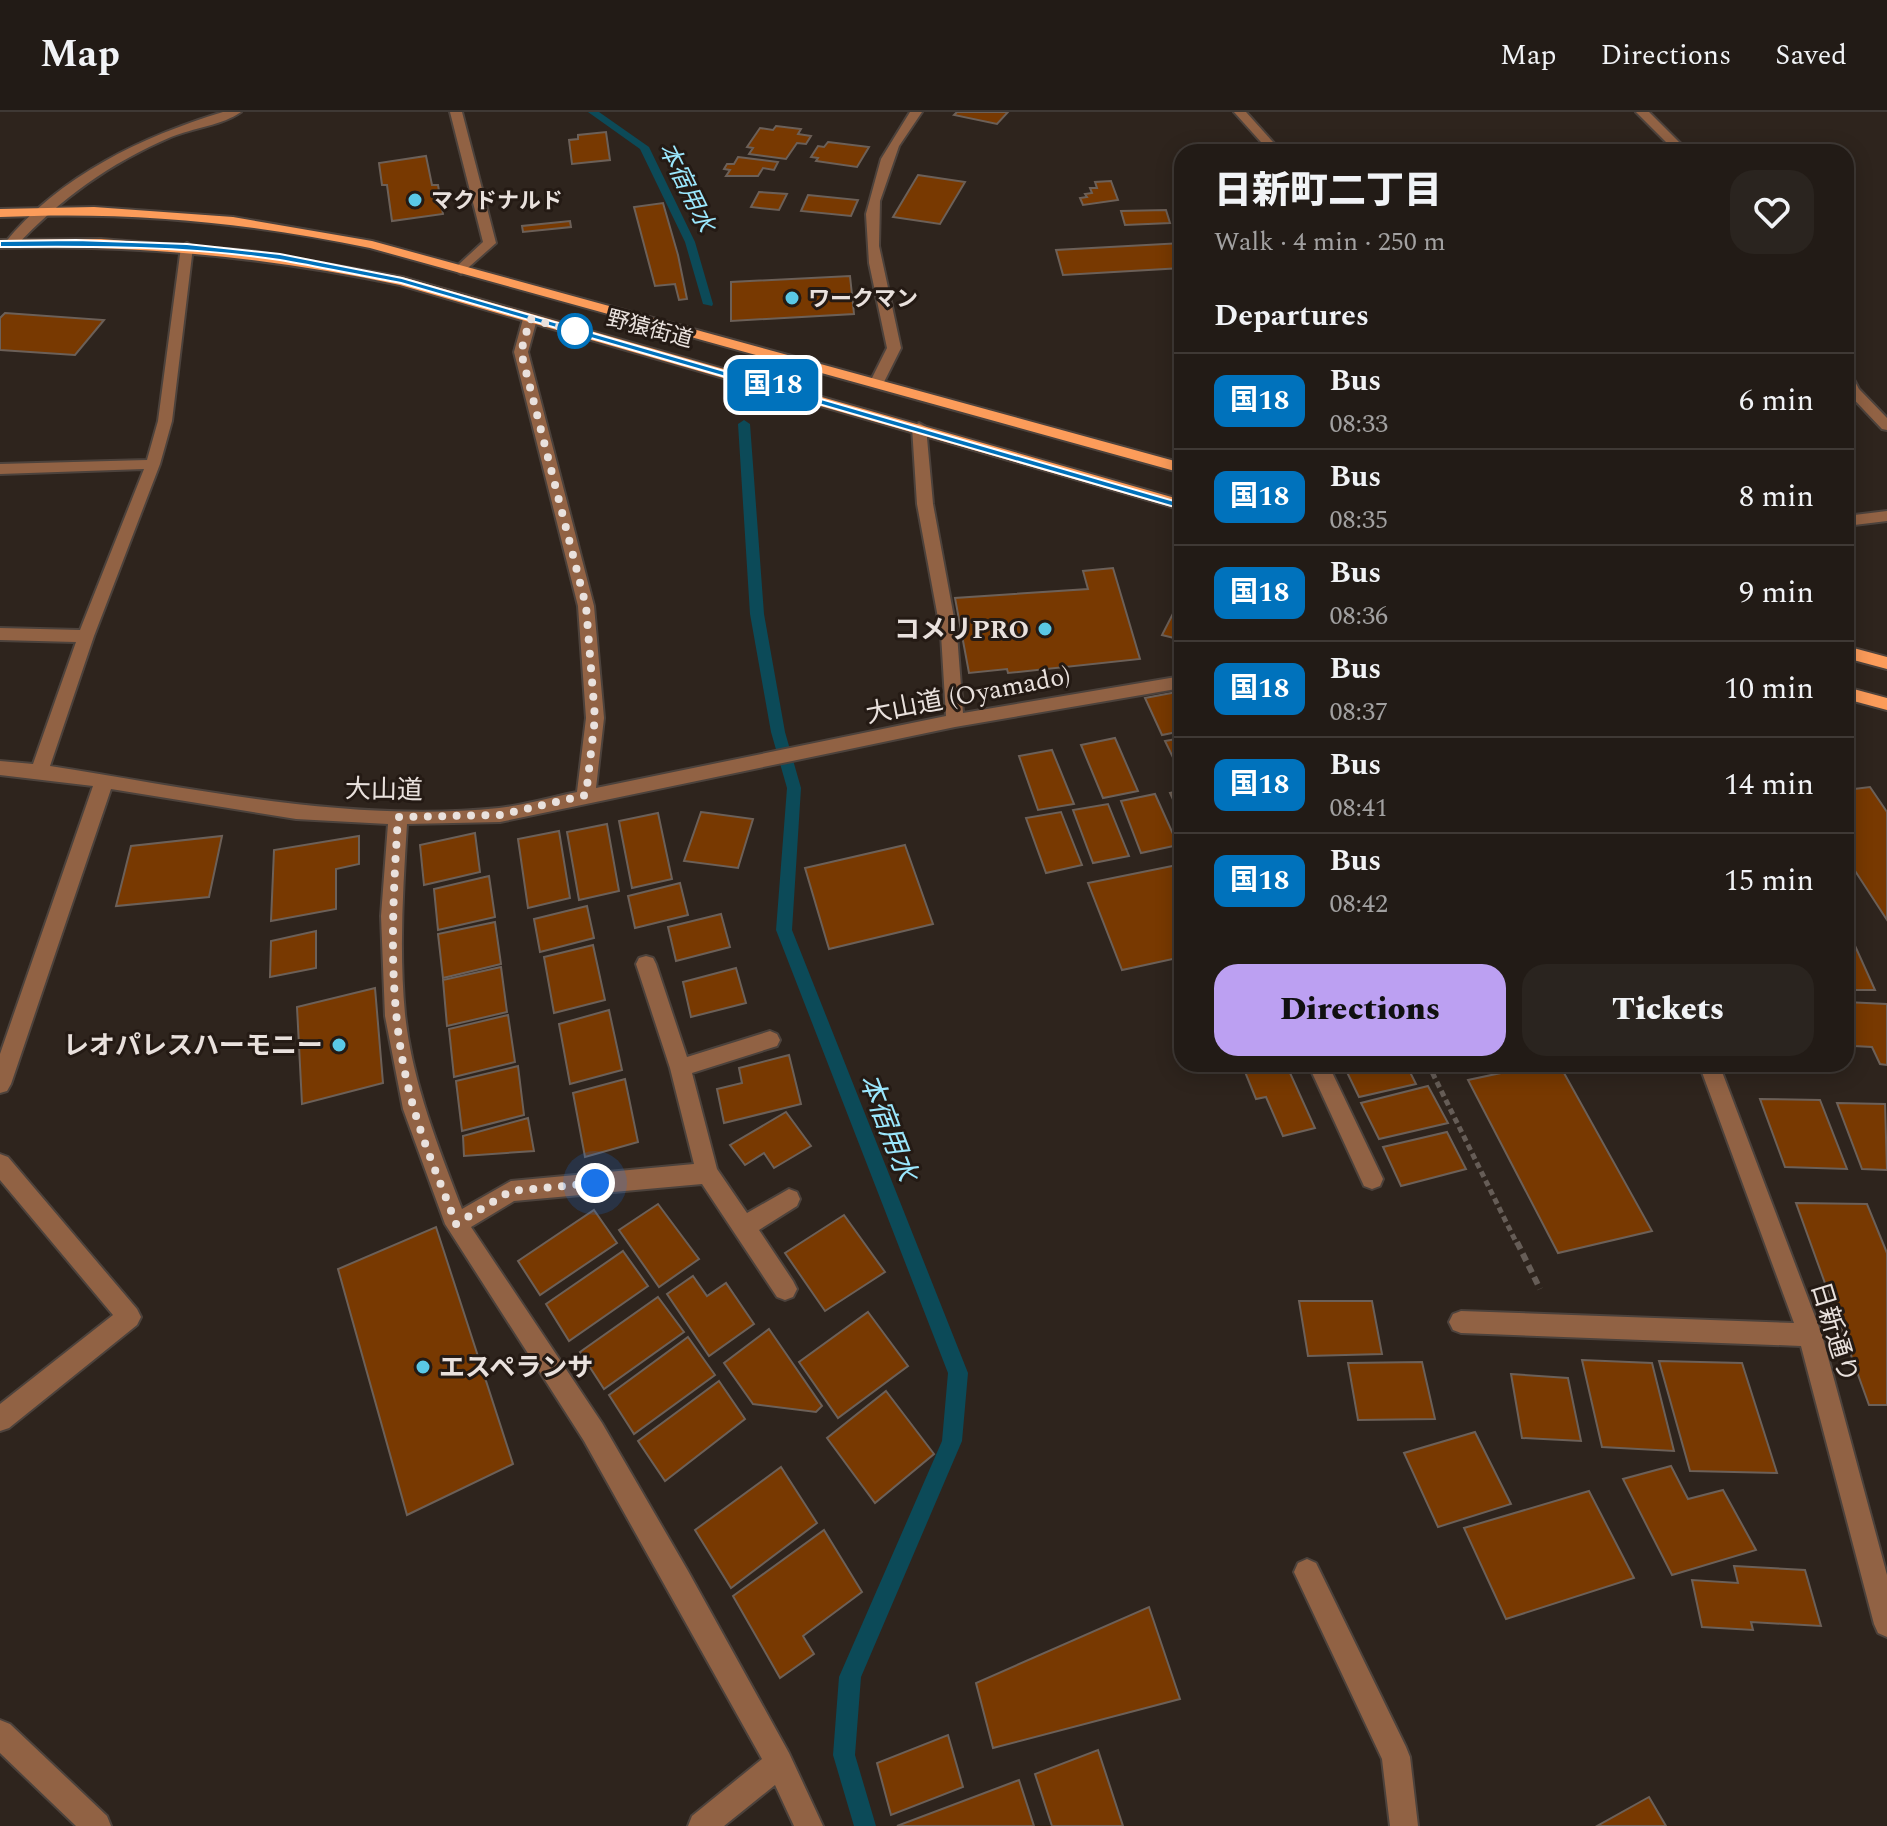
<!DOCTYPE html>
<html lang="en">
<head>
<meta charset="utf-8">
<style>
  body { margin:0; font-family:Spectral,"Noto Sans JP",serif; background:#2a241f; color:#f1f3f6; height:100vh; display:flex; flex-direction:column; font-size:30px; white-space:nowrap }
  * { box-sizing:border-box; margin:0 }
  p { font-size:26px; color:#a2a1a1 }
  .icon { flex:none; width:44px; height:44px; fill:none; stroke:currentColor; stroke-width:2; stroke-linecap:round; stroke-linejoin:round }
  .map { position:relative; flex:1; overflow:hidden }
  .sheet { position:absolute; left:1174px; top:32px; width:680px; height:928px; display:flex; flex-direction:column; background:#221b16; border-radius:24px; box-shadow:0 4px 20px #0003,0 0 0 2px #3f3935 }
  .sheet>* { flex:none }
  .badge { padding:0 16px; border-radius:12px; font-size:28px; line-height:52px }
  .you { position:absolute; width:40px; height:40px; margin:-20px; border:6px solid #fff; border-radius:50%; background:#1a73e8; box-shadow:0 0 0 12px #1a73e833 }
  .map>.badge { position:absolute; translate:-50% -50%; box-shadow:0 0 0 4px #fff }
  h2 { padding:0 40px; font-size:30px; line-height:72px }
  .round { display:grid; place-items:center; flex:none; width:84px; height:84px; border-radius:24px; background:#2a241f }
  .headline { display:flex; align-items:center; justify-content:space-between; height:136px; padding:0 40px }
  h1 { font-size:38px; font-weight:800; line-height:60px }
  .primary-button { display:flex; gap:16px; margin-top:auto; padding:16px 40px }
  .primary-button a { flex:1; height:92px; border-radius:24px; background:#bca0f2; color:#111; font-size:32px; font-weight:800; line-height:92px; text-align:center }
  .primary-button a+a { background:#2a241f; color:#f1f3f6 }
  ul { padding:0; list-style:none }
  li { display:flex; align-items:center; gap:24px; height:96px; padding:0 40px; border-top:2px solid #3f3935 }
  li div { flex:1 }
  li b { display:block; font-size:30px }
  li em { font-style:normal }
  li .badge { min-width:88px; font-weight:700; text-align:center }
  header { display:flex; align-items:center; gap:48px; box-sizing:border-box; height:112px; padding:0 40px; background:#221b16; border-bottom:2px solid #3f3935 }
  header strong { font-size:38px }
  nav { display:flex; gap:44px; margin-inline-start:auto; font-size:28px }
  .map>svg:first-child { display:block }
  .lines { fill:none; stroke-linecap:round; stroke-linejoin:round }
  .stream { fill:#0c4a58; fill-rule:evenodd }
  .building { fill:#783901; stroke:#6c6058; stroke-width:2 }
  .minor-casing { stroke:#4c423c; stroke-width:4 }
  .major-casing { stroke:#4c423c; stroke-width:4 }
  .path-far1 { stroke:#665d57; stroke-width:5; stroke-dasharray:6 4; stroke-linecap:butt }
  .path { stroke:#665d57; stroke-width:6; stroke-dasharray:8 5; stroke-linecap:butt }
  .minor { fill:#916244; fill-rule:evenodd }
  .major { fill:#fc9c5a; fill-rule:evenodd }
  .line { fill:#0072bc; stroke:#fff; stroke-width:2 }
  .walk { stroke:#e9e1dd; stroke-width:8; stroke-dasharray:0 14.4 }
  .poi-dot { fill:#5ac8e6; stroke:#241a14; stroke-width:3 }
  .stop-dot { fill:#fff; stroke:#0072bc; stroke-width:4 }
  .labels { text-anchor:middle; stroke-width:6; stroke-linejoin:round; paint-order:stroke }
  .far-poi-label { font-size:22px; font-weight:bold; fill:#e9e1dd; stroke:#241a14; text-anchor:start }
  .far-street-label { font-size:22px; fill:#e9e1dd; stroke:#241a14 }
  .far-water-label { font-size:24px; font-style:italic; fill:#9be7fd; stroke:#241a14 }
  .poi-label { font-size:26px; font-weight:bold; fill:#e9e1dd; stroke:#241a14; text-anchor:end }
  .street-label { font-size:26px; fill:#e9e1dd; stroke:#241a14 }
  .water-label { font-size:28px; font-style:italic; fill:#9be7fd; stroke:#241a14 }
</style>
</head>
<body>
<header>
<strong>Map</strong>
<nav><a>Map</a><a>Directions</a><a>Saved</a></nav>
</header>
<div class="map">
<svg width="1887" height="1714" viewBox="0 0 1887 1714">
  <rect width="100%" height="100%" fill="#2e241d"/>
  <g class="lines">
    <g class="stream">
      <path d="M588 0H599L649 35 695 130 713 192 712 194 703 192 685 130 640 37Z"/>
      <path d="M744 308 750 312 764 502 785 620 801 676 792 818 968 1261 962 1329 861 1565 855 1643 876 1714H854L833 1643 839 1565 942 1329 948 1261 776 818 787 676 771 620 750 502 738 312Z"/>
    </g>
  </g>
  <g class="building">
    <path d="M957 0H1008L997 12 954 3Z"/>
    <path d="M776 14 801 17 798 22 811 24 806 32 797 31 786 47 749 42 753 36 747 35 760 16 773 18Z"/>
    <path d="M606 20 610 48 572 52 569 28 578 27V23Z"/>
    <path d="M828 30 869 35 857 55 816 49 818 46 811 45 818 34 824 35Z"/>
    <path d="M426 44 432 73H438L443 102 392 109 387 73H382L379 51Z"/>
    <path d="M738 45 778 50 774 58 763 56 758 64H726L730 58 724 57 727 52H734Z"/>
    <path d="M918 63 965 70 940 112 893 105Z"/>
    <path d="M1111 69 1118 88 1083 93 1080 86 1087 85 1085 82 1092 81 1090 76H1097L1095 70Z"/>
    <path d="M759 80 787 82 779 98 751 95Z"/>
    <path d="M808 83 858 88 851 104 801 99Z"/>
    <path d="M663 91 678 143 687 187 679 188 675 172 655 174 634 95Z"/>
    <path d="M1166 98 1170 111 1125 113 1121 99Z"/>
    <path d="M570 109 571 115 523 120 522 114Z"/>
    <path d="M1182 131V156L1063 163 1056 138Z"/>
    <path d="M850 164 854 202 731 209V170Z"/>
    <path d="M5 201 104 208 75 243 0 238V206Z"/>
    <path d="M1113 456 1140 547 1008 561 1007 557 969 561 955 486 1088 477 1083 459Z"/>
    <path d="M1182 484V528L1162 523Z"/>
    <path d="M1182 579V619L1162 623 1145 586Z"/>
    <path d="M1115 626 1138 679 1103 686 1081 633Z"/>
    <path d="M1182 626V664L1165 629Z"/>
    <path d="M1052 638 1074 692 1038 698 1019 644Z"/>
    <path d="M1870 675 1887 700V808L1846 745V678Z"/>
    <path d="M1182 678V707L1170 681Z"/>
    <path d="M1155 682 1178 733 1141 741 1121 689Z"/>
    <path d="M1108 692 1129 744 1093 751 1073 698Z"/>
    <path d="M701 700 753 707 738 756 684 749Z"/>
    <path d="M1061 700 1082 753 1046 761 1026 706Z"/>
    <path d="M658 701 672 767 632 776 619 709Z"/>
    <path d="M607 712 619 779 579 788 567 720Z"/>
    <path d="M559 719 570 786 528 796 518 727Z"/>
    <path d="M475 721 480 760 424 773 420 733Z"/>
    <path d="M222 724 209 785 116 794 131 734Z"/>
    <path d="M359 724V752L336 757V797L271 809 274 738Z"/>
    <path d="M905 733 933 812 829 837 805 756Z"/>
    <path d="M1182 752V845L1122 858 1088 771Z"/>
    <path d="M489 764 495 805 438 818 434 777Z"/>
    <path d="M680 771 688 803 635 816 628 784Z"/>
    <path d="M587 794 594 826 540 840 534 807Z"/>
    <path d="M721 802 730 835 676 849 668 815Z"/>
    <path d="M495 810 501 852 443 866 438 822Z"/>
    <path d="M316 819V856L270 865 271 829Z"/>
    <path d="M1846 827H1852L1875 878H1846Z"/>
    <path d="M593 833 605 888 554 901 544 845Z"/>
    <path d="M501 855 507 900 447 914 443 868Z"/>
    <path d="M736 856 746 891 691 905 683 870Z"/>
    <path d="M375 876 383 971 302 992 297 895Z"/>
    <path d="M1846 890 1887 892V953L1880 952 1872 935 1854 934 1846 912Z"/>
    <path d="M609 898 622 958 570 972 559 912Z"/>
    <path d="M508 903 515 950 454 965 449 917Z"/>
    <path d="M789 943 801 992 724 1011 717 977 742 971 739 956Z"/>
    <path d="M1254 952H1286L1315 1016 1283 1024 1266 985 1256 987 1243 955Z"/>
    <path d="M1343 952H1406L1416 972 1359 985Z"/>
    <path d="M1543 952H1559L1652 1119 1558 1141 1468 968Z"/>
    <path d="M518 954 524 1003 462 1019 456 969Z"/>
    <path d="M625 967 638 1030 585 1045 573 981Z"/>
    <path d="M1428 974 1448 1011 1379 1027 1361 991Z"/>
    <path d="M1760 987 1820 988 1847 1057 1785 1055Z"/>
    <path d="M1837 991 1885 992 1887 1058 1862 1057Z"/>
    <path d="M786 1000 811 1034 774 1056 764 1041 745 1053 730 1033Z"/>
    <path d="M528 1006 534 1039 464 1044 463 1024Z"/>
    <path d="M1447 1020 1466 1057 1401 1074 1383 1035Z"/>
    <path d="M1796 1091 1867 1092 1887 1141V1293H1869Z"/>
    <path d="M658 1092 699 1147 659 1175 619 1118Z"/>
    <path d="M594 1098 617 1131 540 1183 518 1149Z"/>
    <path d="M844 1103 885 1160 825 1199 785 1141Z"/>
    <path d="M436 1115 513 1352 407 1403 338 1157Z"/>
    <path d="M623 1139 648 1174 569 1229 546 1192Z"/>
    <path d="M693 1164 707 1184 726 1171 754 1212 709 1244 667 1182Z"/>
    <path d="M658 1185 684 1220 604 1277 580 1240Z"/>
    <path d="M1299 1189H1372L1382 1242 1308 1244Z"/>
    <path d="M868 1200 908 1254 838 1306 799 1250Z"/>
    <path d="M769 1217 822 1294 816 1300 753 1292 724 1251Z"/>
    <path d="M688 1225 715 1263 634 1322 609 1283Z"/>
    <path d="M1582 1248 1652 1251 1674 1339 1602 1335Z"/>
    <path d="M1659 1249 1742 1251 1777 1361 1690 1359Z"/>
    <path d="M1422 1250 1435 1307 1358 1308 1348 1251Z"/>
    <path d="M1511 1262 1568 1266 1581 1329 1522 1326Z"/>
    <path d="M719 1269 745 1307 665 1369 638 1329Z"/>
    <path d="M886 1279 934 1342 875 1391 827 1326Z"/>
    <path d="M1475 1320 1511 1392 1438 1415 1404 1341Z"/>
    <path d="M1671 1354 1688 1387 1723 1378 1756 1438 1672 1463 1623 1367Z"/>
    <path d="M781 1355 817 1411 731 1476 695 1418Z"/>
    <path d="M1589 1379 1634 1466 1506 1507 1464 1416Z"/>
    <path d="M824 1418 862 1480 803 1524 814 1542 780 1566 733 1484Z"/>
    <path d="M1734 1454 1805 1458 1821 1514 1751 1510 1753 1518 1702 1515 1692 1468 1738 1471Z"/>
    <path d="M1149 1495 1180 1587 993 1636 976 1571Z"/>
    <path d="M948 1623 963 1675 891 1703 877 1651Z"/>
    <path d="M1098 1638 1123 1714H1052L1035 1662Z"/>
    <path d="M1019 1668 1034 1714H897Z"/>
    <path d="M1649 1685 1666 1714H1597Z"/>
  </g>
  <g class="lines">
    <defs>
      <g id="minor">
        <path d="M223 0H241C223 13 193 16 171 25 110 51 60 87 15 135L4 132C59 64 141 25 223 0Z"/>
        <path d="M450 0H462L496 131 461 162 454 158 456 155 483 130Z"/>
        <path d="M910 0H922L899 34 880 89 879 134 901 236 883 272 876 276 869 272 887 236 869 151 866 102 881 47Z"/>
        <path d="M1234 0H1246L1282 40H1270Z"/>
        <path d="M1636 0H1649L1689 40H1676Z"/>
        <path d="M187 131 193 135 172 309 160 352 94 524 50 654C196 677 350 711 499 696 525 693 552 685 577 680L586 606 578 494 514 240 523 207 530 203 537 207 528 240 594 494 604 606 596 676 946 604 941 522 917 392 912 315 919 311 926 315 933 392 957 522 963 601 1182 564V576L955 615 500 710 407 712C403 775 399 839 405 902 412 970 438 1034 462 1097L511 1069 694 1052 670 956 636 852 639 846 646 844 653 846 656 852 687 945 770 919 777 922 780 928 777 934 692 961 717 1057 747 1101 789 1077 797 1080 800 1087 797 1094 759 1118 793 1169 797 1177 793 1185 785 1188 777 1185 702 1072 514 1089 471 1115 602 1311 688 1459 789 1641 823 1714H794L775 1673 724 1714H688L692 1704 762 1647 584 1329 445 1112 403 997 385 904 381 804 388 712 296 707 111 677 11 972 7 979 0 981V942L93 674 0 663V649L33 652 76 530 0 528V516L80 518 144 357 0 362V352L147 348 158 309 181 135Z"/>
        <path d="M1846 261 1851 262 1859 277 1887 306V318L1882 317 1846 279Z"/>
        <path d="M1887 399V409L1846 414V404Z"/>
        <path d="M1308 952H1328L1383 1067 1380 1074 1372 1077 1364 1074Z"/>
        <path d="M1699 952H1719L1822 1223 1887 1463V1525L1878 1521 1874 1512 1801 1234 1461 1221 1453 1218 1449 1210 1453 1202 1461 1199 1794 1211Z"/>
        <path d="M0 1042 8 1045 137 1197 141 1205 137 1213 9 1316 0 1319V1292L113 1203 0 1068Z"/>
        <path d="M1307 1447 1316 1451 1406 1635 1410 1645 1418 1714H1390L1382 1647 1294 1460 1298 1451Z"/>
        <path d="M0 1608 10 1612 107 1704 111 1714H76L0 1641Z"/>
      </g>
      <g id="major">
        <path d="M94 95 233 105 372 129 1182 351V361L370 136C247 110 126 99 0 105V97Z"/>
        <path d="M101 127 252 139 402 165 1182 388V398L400 173C267 145 135 132 0 136V128Z"/>
        <path d="M1846 534 1887 545V557L1846 546Z"/>
        <path d="M1846 575 1887 586V598L1846 587Z"/>
      </g>
    </defs>
    <use href="#minor" class="minor-casing"/>
    <use href="#major" class="major-casing"/>
    <path class="path-far1" d="M1428 952 1517 1132"/>
    <path class="path" d="M1517 1130 1540 1177"/>
    <use href="#minor" class="minor"/>
    <use href="#major" class="major"/>
  </g>
  <path class="line" d="M76 128 187 132 280 142 402 166 1188 393 1178 396 401 171C361 164 321 155 280 148 188 134 93 134 0 135V129Z"/>
  <g class="lines">
    <path class="walk" d="M575 219 588 222 530 207 521 240 586 494 595 606 586 683 500 703 398 705C392 803 386 901 414 997 425 1036 442 1074 456 1112L511 1079 595 1071"/>
  </g>
  <g class="poi-dot">
    <circle cx="415" cy="88" r="8"/>
    <circle cx="792" cy="186" r="8"/>
    <circle cx="1045" cy="517" r="8"/>
    <circle cx="339" cy="933" r="8"/>
    <circle cx="423" cy="1255" r="8"/>
  </g>
  <circle class="stop-dot" cx="575" cy="219" r="16"/>
  <g class="labels">
    <g class="far-poi-label">
      <text x="431" y="96">マクドナルド</text>
      <text x="808" y="194">ワークマン</text>
    </g>
    <g class="far-street-label">
      <text transform="translate(650 216) rotate(15)" y="8">野猿街道</text>
    </g>
    <g class="far-water-label">
      <text transform="translate(687 75) rotate(64)" y="8">本宿用水</text>
    </g>
    <g class="poi-label">
      <text x="1029" y="526">コメリPRO</text>
      <text x="323" y="942">レオパレスハーモニー</text>
      <text x="439" y="1264" text-anchor="start">エスペランサ</text>
    </g>
    <g class="street-label">
      <text transform="translate(968 582) rotate(-11)" y="9">大山道 (Oyamado)</text>
      <text transform="translate(384 677) rotate(1)" y="9">大山道</text>
      <text transform="translate(1835 1220) rotate(73)" y="9">日新通り</text>
    </g>
    <g class="water-label">
      <text transform="translate(889 1015) rotate(69)" y="10">本宿用水</text>
    </g>
  </g>
</svg>
<div class="you" style="left:595px;top:1071px"></div>
<b class="badge" style="left:773px;top:273px;background:#0072bc;color:#fff">国18</b>
<section class="sheet">
<div class="headline"><div><h1>日新町二丁目</h1><p>Walk · 4 min · 250 m</p></div><a class="round"><svg class="icon" aria-label="heart" viewBox="0 0 24 24"><path d="M12 20l-8-8c-3-5 5-10 8-4 3-6 11-1 8 4z"/></svg></a></div>
<h2>Departures</h2>
<ul>
<li><span class="badge" style="background:#0072bc;color:#fff">国18</span><div><b>Bus</b><p>08:33</p></div><em>6 min</em></li>
<li><span class="badge" style="background:#0072bc;color:#fff">国18</span><div><b>Bus</b><p>08:35</p></div><em>8 min</em></li>
<li><span class="badge" style="background:#0072bc;color:#fff">国18</span><div><b>Bus</b><p>08:36</p></div><em>9 min</em></li>
<li><span class="badge" style="background:#0072bc;color:#fff">国18</span><div><b>Bus</b><p>08:37</p></div><em>10 min</em></li>
<li><span class="badge" style="background:#0072bc;color:#fff">国18</span><div><b>Bus</b><p>08:41</p></div><em>14 min</em></li>
<li><span class="badge" style="background:#0072bc;color:#fff">国18</span><div><b>Bus</b><p>08:42</p></div><em>15 min</em></li>
</ul>
<div class="primary-button"><a>Directions</a><a>Tickets</a></div>
</section>
</div>
</body>
</html>
